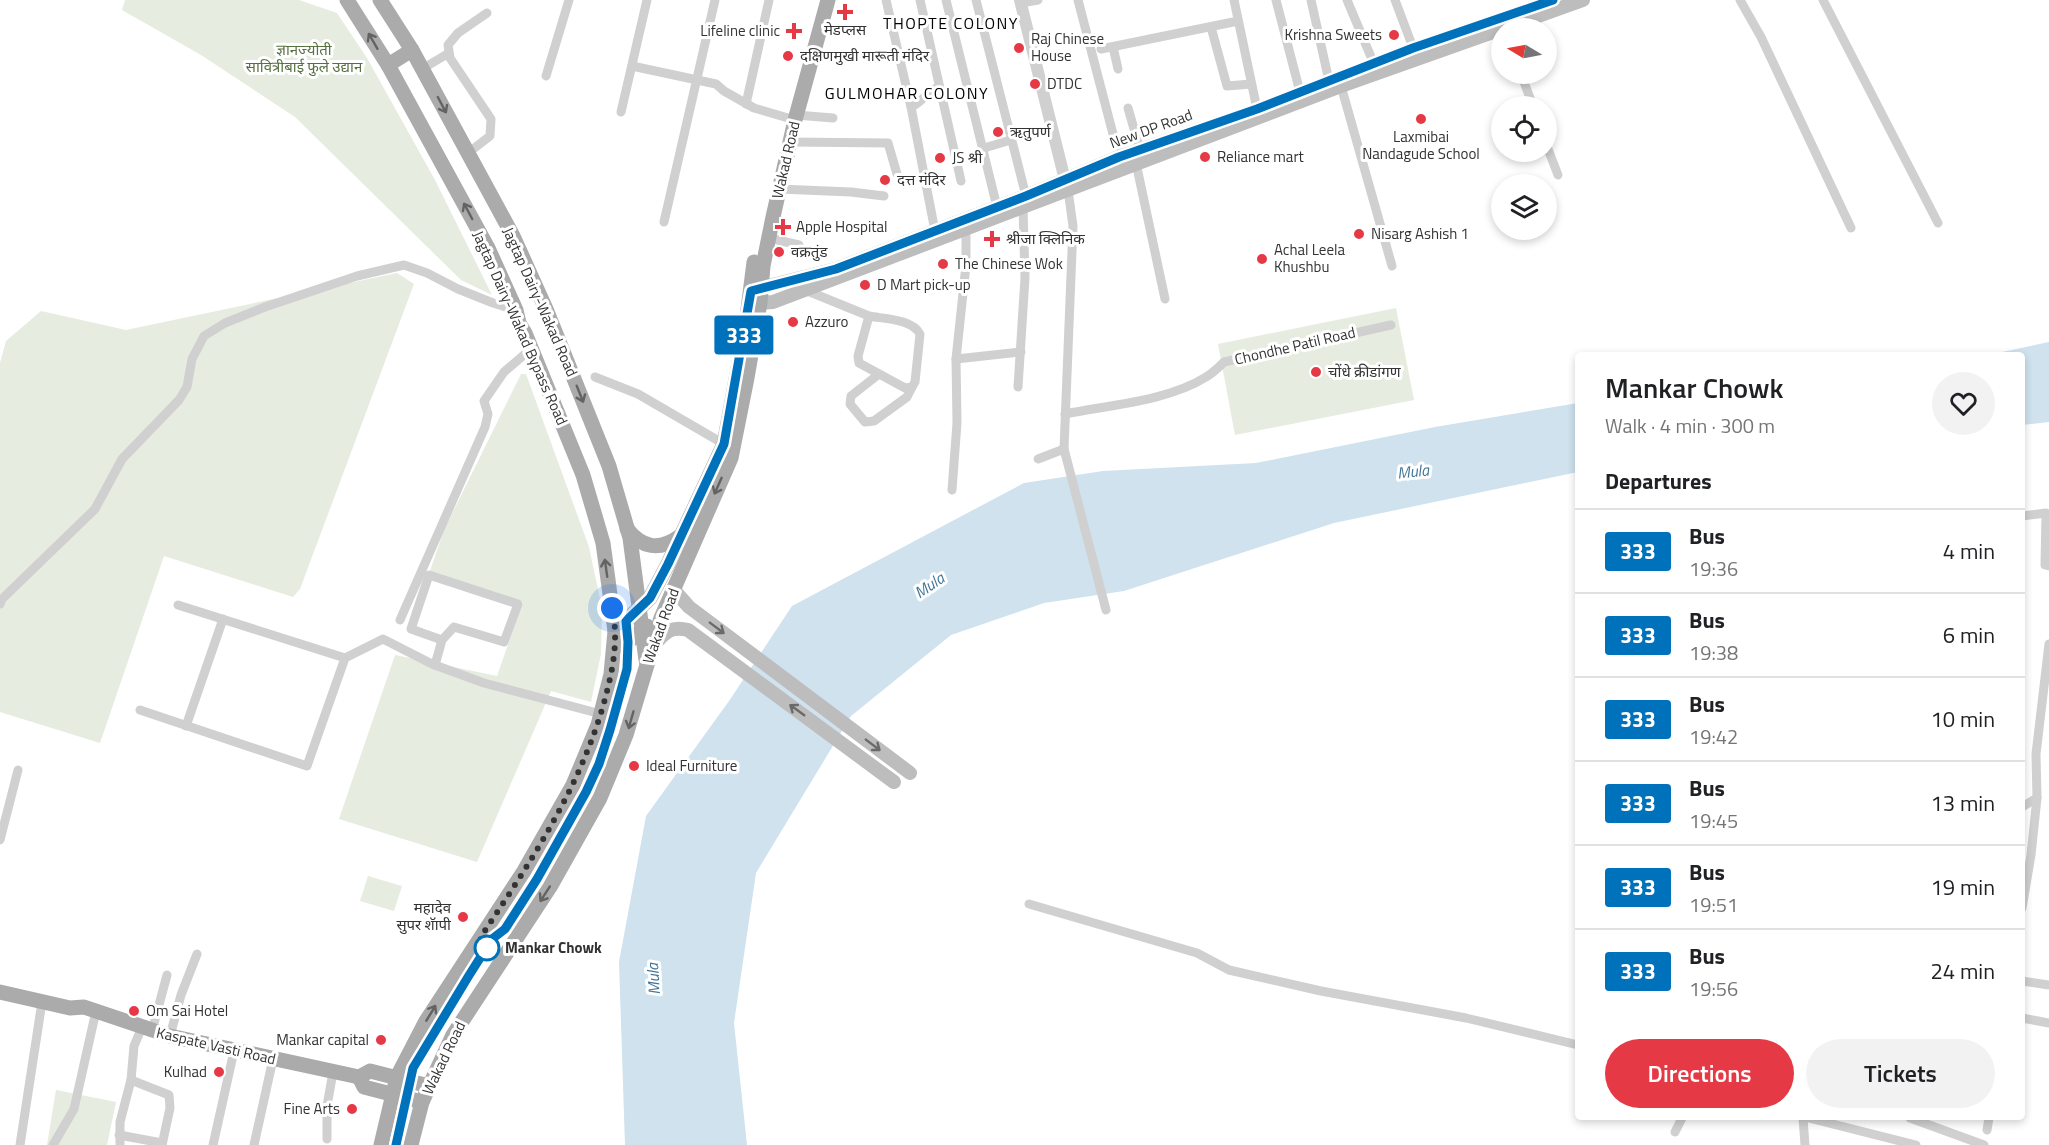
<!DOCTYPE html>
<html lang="en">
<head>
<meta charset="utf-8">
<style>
  body { margin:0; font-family:"Titillium Web","Noto Sans Devanagari",sans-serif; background:#f2f2f2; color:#202124; height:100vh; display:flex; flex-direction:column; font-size:22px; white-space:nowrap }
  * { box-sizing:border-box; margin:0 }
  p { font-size:20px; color:#757577 }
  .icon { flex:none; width:33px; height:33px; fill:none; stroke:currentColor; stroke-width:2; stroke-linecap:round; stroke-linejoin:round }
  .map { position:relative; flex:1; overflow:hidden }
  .side { position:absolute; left:1575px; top:352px; width:450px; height:768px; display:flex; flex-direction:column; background:#fff; border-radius:6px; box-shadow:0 3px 9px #0003 }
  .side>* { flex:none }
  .badge { padding:0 12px; border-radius:4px; font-size:21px; line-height:39px }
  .needle { width:39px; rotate:280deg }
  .tools { position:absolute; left:1491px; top:18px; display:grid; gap:12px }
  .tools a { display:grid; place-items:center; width:66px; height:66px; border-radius:50%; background:#fff; box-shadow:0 3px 9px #0003; font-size:30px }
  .you { position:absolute; width:30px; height:30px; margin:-15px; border:4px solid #fff; border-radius:50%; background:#1a73e8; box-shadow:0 0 0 9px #1a73e833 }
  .map>.badge { position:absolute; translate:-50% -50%; box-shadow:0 0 0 3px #fff }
  h2 { padding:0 30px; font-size:22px; line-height:54px }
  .round { display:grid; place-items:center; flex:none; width:63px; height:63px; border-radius:32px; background:#f2f2f2 }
  .overview { display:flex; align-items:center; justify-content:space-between; height:102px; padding:0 30px }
  h1 { font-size:28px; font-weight:600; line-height:45px }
  .primary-button { display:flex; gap:12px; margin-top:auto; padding:12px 30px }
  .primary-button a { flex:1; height:69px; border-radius:36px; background:#e63946; color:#fff; font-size:24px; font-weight:600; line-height:69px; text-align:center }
  .primary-button a+a { background:#f2f2f2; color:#202124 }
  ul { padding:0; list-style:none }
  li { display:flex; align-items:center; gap:18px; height:84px; padding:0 30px; border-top:2px solid #e0e0e0 }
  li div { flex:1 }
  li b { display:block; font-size:22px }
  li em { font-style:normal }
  li .badge { min-width:66px; font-weight:700; text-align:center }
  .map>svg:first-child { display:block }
  .green { fill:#e6ecdf }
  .water { fill:#cfe2ee }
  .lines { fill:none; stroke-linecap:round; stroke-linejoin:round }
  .minor { stroke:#d0d0d0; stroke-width:9 }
  .tertiary { stroke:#d0d0d0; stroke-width:12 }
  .secondary { stroke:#bdbdbd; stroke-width:14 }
  .primary { stroke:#ababab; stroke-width:15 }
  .oneway { stroke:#636363 }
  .oneway2 { stroke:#6a6a6a }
  .line-casing { stroke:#fff; stroke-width:14 }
  .line { stroke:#0072bc; stroke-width:9 }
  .walk { stroke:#333; stroke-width:6; stroke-dasharray:0 10.8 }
  .poi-dot { fill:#e63946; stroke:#fff; stroke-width:2 }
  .stop-dot { fill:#fff; stroke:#0072bc; stroke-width:3 }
  .labels { text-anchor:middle; stroke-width:6; stroke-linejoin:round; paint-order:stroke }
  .poi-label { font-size:15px; fill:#333; stroke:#fff; text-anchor:start }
  .park-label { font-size:15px; fill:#56703f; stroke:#fff }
  .street-label { font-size:15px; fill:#333; stroke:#fff }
  .stop-label { font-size:15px; font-weight:bold; fill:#333; stroke:#fff; text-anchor:start }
  .neighbourhood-label { font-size:16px; letter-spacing:1.5px; fill:#000; stroke:#fff }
  .water-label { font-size:16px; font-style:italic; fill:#3f7597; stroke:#fff }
</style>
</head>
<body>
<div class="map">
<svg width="2049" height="1145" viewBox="0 0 2049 1145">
  <rect width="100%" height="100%" fill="#fff"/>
  <g class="green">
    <path d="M125 0H299L337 13 367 58 435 180 492 295 461 280 295 117 201 55 122 10Z"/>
    <path d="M397 273 414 284 300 589 293 597 164 556 100 743 0 712V363L6 341 41 311 126 330Z"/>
    <path d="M1396 308 1414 400 1235 435 1218 344Z"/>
    <path d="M521 374H526L589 547 602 608 601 654 591 702 551 691 477 862 339 819 395 655 497 676 523 602 430 571 444 530Z"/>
    <path d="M368 876 402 886 394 911 360 901Z"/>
    <path d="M56 1090 116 1102 107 1145H47Z"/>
  </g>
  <g class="water">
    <path d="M2049 342V422L2022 425V356L1988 355Z"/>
    <path d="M1578 403V472L1334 523 1124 591 1044 603 951 635 851 716 756 873 734 1023 747 1145H625L619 962 646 816 729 701 792 606 1024 483 1103 471 1256 463 1435 427Z"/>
  </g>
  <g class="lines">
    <g class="minor">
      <path d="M886 0 911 107 935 231"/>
      <path d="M920 0 961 181"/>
      <path d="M946 0 997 207"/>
      <path d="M976 0 1026 196"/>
      <path d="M1078 0 1119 157"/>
      <path d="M1234 0 1257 109"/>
      <path d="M1276 0 1300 92"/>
      <path d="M1311 0 1329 81"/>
      <path d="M1347 0 1374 64"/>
      <path d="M1395 0 1415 53"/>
      <path d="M1740 0 1761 37 1851 228"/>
      <path d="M1823 0 1938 223"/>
      <path d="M1021 3 1038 0"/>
      <path d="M1211 27 1227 86 1251 84"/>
      <path d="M1113 47 1118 69"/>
      <path d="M1101 49 1238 21"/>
      <path d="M632 66 716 84 724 91 754 108 795 120"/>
      <path d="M422 69 449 53"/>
      <path d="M1521 74 1533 106"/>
      <path d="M546 76 569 0"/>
      <path d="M1341 86 1392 266"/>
      <path d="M746 104 769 0"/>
      <path d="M911 107C923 102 927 91 939 87"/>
      <path d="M1128 108 1140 150"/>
      <path d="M621 112 647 0"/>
      <path d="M796 115 833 118"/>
      <path d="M790 142 888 143 897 174"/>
      <path d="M1546 144 1558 175"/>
      <path d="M984 148 1011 140"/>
      <path d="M468 153 490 136 491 119 450 58 448 45 458 33 487 13"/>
      <path d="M1136 163 1165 299"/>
      <path d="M779 189 851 192 884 196"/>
      <path d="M1068 190 1073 226 1064 449 1106 610"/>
      <path d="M664 222 715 0"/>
      <path d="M769 238 799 245"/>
      <path d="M805 290 869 316 858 356 859 363 905 388 912 387 915 382 920 334C912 319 885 319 869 316"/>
      <path d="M956 359 1021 352"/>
      <path d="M879 374 851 396 850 404 865 422 874 421 907 397 912 387"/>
      <path d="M595 377 638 394 724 444"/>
      <path d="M1018 387 1025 278 1023 207"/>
      <path d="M1065 414C1109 405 1168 401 1206 377 1213 373 1219 367 1224 362L1391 325"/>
      <path d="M1038 459 1064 449"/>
      <path d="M952 490 957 423 956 359 966 265V230"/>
      <path d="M2022 516 2046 513 2045 565 2049 566"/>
      <path d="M0 604 2 599 95 509 122 459 179 400 187 387 192 359 204 336 225 323 265 307 357 276 404 265 427 273 458 289 493 303 516 310"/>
      <path d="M400 620 485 427 488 414 484 401 504 372 532 348"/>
      <path d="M345 658 383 639 432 664 484 683 601 714"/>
      <path d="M435 665 442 640 454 627 504 642 518 604 429 575 411 629 442 640"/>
      <path d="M140 710 307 766 345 658 178 605"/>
      <path d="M186 726 223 619"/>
      <path d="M2022 807 2037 798"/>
      <path d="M0 840 18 770"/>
      <path d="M1029 904 1197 953 1229 970 1321 991 1466 1018 1578 1045"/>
      <path d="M2022 908 2031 855 2037 798 2036 754 2049 644"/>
      <path d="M2022 981 2049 985"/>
      <path d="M2022 1018 2049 1023"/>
      <path d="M152 1031 167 975"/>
      <path d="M170 1036 181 995 197 954"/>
      <path d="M131 1080 134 1046 142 1027"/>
      <path d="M1803 1118 1805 1145"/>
      <path d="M1809 1118 1916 1145"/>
      <path d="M1910 1118 1984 1145"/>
      <path d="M1987 1130 1989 1118"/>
      <path d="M1675 1132 1682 1118"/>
      <path d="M119 1135 162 1143"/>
      <path d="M327 1139V1106L333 1072"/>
      <path d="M20 1145 42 1002"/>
      <path d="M53 1145 74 1109 96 1011"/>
      <path d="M120 1145V1122L131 1080 169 1095 170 1108 162 1145"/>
      <path d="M213 1145 234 1051"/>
      <path d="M254 1145 273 1059"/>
    </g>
    <path class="tertiary" d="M1020 0 1067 188"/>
    <g class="secondary">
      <path d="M1366 67 1553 0"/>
      <path d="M761 288 836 269 1026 196 1119 157 1210 126"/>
      <path d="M760 303 773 302 1341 86 1583 0"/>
      <path d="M673 589 689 607 910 773"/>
      <path d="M653 646C664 634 670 625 688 630L894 782"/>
    </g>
    <g class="primary">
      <path d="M347 0 388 65 488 248 516 310 519 323 525 333 583 475 603 543 615 631 611 674 598 725 573 785 524 871 426 1021 397 1077 381 1145"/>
      <path d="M380 0 412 50 513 236 546 309 609 466 630 538 646 660"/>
      <path d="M388 65 412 50"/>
      <path d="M627 529C642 548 659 551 679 537"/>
      <path d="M615 631 650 598 668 564 724 444 746 325 754 262"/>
      <path d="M615 647 628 642 647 626"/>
      <path d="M0 992 70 1008 84 1007 170 1036 359 1077 370 1071 429 1086"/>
      <path d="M359 1077 364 1087 422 1102"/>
      <path d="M411 1145 422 1102 453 1035 550 887 600 798 626 735 661 618 731 458 747 378 760 303 763 266 773 217 795 120 828 0"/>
    </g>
  </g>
  <defs><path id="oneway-shaft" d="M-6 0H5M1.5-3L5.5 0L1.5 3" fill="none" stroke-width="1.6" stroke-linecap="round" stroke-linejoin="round" transform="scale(1.5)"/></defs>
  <g class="oneway">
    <use href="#oneway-shaft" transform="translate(373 41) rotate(-120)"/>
    <use href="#oneway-shaft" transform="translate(442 105) rotate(62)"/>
    <use href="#oneway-shaft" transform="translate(468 211) rotate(-118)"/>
    <use href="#oneway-shaft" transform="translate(580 394) rotate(68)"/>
    <use href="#oneway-shaft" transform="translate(718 486) rotate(114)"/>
    <use href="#oneway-shaft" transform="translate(606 568) rotate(-98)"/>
    <use href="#oneway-shaft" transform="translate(631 720) rotate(106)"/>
    <use href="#oneway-shaft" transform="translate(545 894) rotate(123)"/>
    <use href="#oneway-shaft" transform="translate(431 1013) rotate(-59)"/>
  </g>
  <g class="oneway2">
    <use href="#oneway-shaft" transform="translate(717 628) rotate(37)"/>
    <use href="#oneway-shaft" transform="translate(797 710) rotate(-144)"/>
    <use href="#oneway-shaft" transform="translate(873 745) rotate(37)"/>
  </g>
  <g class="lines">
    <defs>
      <path id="line" d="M396 1145 413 1068 468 977 492 939 505 929 537 879 586 792 599 764 610 730 627 669 628 642 626 621 650 598 668 564 724 444 751 291 836 269 1026 196 1119 157 1257 109 1413 48 1553 0"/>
    </defs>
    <use href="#line" class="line-casing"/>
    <use href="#line" class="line"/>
    <path class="walk" d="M487 948 480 938C530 863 581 787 605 699 613 669 619 639 612 608"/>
  </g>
  <g class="poi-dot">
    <path d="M842 3h6v6h6v6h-6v6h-6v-6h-6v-6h6z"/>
    <path d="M791 22h6v6h6v6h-6v6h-6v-6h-6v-6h6z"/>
    <circle cx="1394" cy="35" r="6"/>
    <circle cx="1019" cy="48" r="6"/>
    <circle cx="788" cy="56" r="6"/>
    <circle cx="1035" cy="84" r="6"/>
    <circle cx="1421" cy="119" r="6"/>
    <circle cx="998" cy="132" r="6"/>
    <circle cx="1205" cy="157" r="6"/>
    <circle cx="940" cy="158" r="6"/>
    <circle cx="885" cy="180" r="6"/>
    <path d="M780 218h6v6h6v6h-6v6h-6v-6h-6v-6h6z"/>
    <circle cx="1359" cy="234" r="6"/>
    <path d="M989 230h6v6h6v6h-6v6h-6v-6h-6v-6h6z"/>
    <circle cx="779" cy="252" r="6"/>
    <circle cx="1262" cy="259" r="6"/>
    <circle cx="943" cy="264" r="6"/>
    <circle cx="865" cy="285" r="6"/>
    <circle cx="793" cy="322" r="6"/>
    <circle cx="1316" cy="372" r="6"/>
    <circle cx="634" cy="766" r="6"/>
    <circle cx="463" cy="917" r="6"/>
    <circle cx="134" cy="1011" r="6"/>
    <circle cx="381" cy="1040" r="6"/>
    <circle cx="219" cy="1072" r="6"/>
    <circle cx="352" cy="1109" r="6"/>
  </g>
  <circle class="stop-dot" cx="487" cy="948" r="12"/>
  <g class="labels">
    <g class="poi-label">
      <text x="845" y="35" text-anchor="middle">मेडप्लस</text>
      <text x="780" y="36" text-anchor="end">Lifeline clinic</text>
      <text x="1382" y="40" text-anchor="end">Krishna Sweets</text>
      <text x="1031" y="44">Raj Chinese<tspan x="1031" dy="17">House</tspan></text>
      <text x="800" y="61">दक्षिणमुखी मारूती मंदिर</text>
      <text x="1047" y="89">DTDC</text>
      <text x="1010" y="137">ऋतुपर्ण</text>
      <text x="1421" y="142" text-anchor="middle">Laxmibai<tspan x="1421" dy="17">Nandagude School</tspan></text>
      <text x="1217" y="162">Reliance mart</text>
      <text x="952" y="163">JS श्री</text>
      <text x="897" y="185">दत्त मंदिर</text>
      <text x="796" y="232">Apple Hospital</text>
      <text x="1371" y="239">Nisarg Ashish 1</text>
      <text x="1006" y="244">श्रीजा क्लिनिक</text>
      <text x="1274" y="255">Achal Leela<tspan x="1274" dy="17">Khushbu</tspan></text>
      <text x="791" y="257">वक्रतुंड</text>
      <text x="955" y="269">The Chinese Wok</text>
      <text x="877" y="290">D Mart pick-up</text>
      <text x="805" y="327">Azzuro</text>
      <text x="1328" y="377">चोंधे क्रीडांगण</text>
      <text x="646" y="771">Ideal Furniture</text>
      <text x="451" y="913" text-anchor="end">महादेव<tspan x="451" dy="17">सुपर शॅापी</tspan></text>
      <text x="146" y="1016">Om Sai Hotel</text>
      <text x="369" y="1045" text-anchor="end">Mankar capital</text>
      <text x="207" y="1077" text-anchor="end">Kulhad</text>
      <text x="340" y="1114" text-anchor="end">Fine Arts</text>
    </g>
    <g class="park-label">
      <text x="304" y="55">ज्ञानज्योती<tspan x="304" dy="17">सावित्रीबाई फुले उद्यान</tspan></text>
    </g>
    <g class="street-label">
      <text transform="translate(1151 129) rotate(-20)" y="5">New DP Road</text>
      <text transform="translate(786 160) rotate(-77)" y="5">Wakad Road</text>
      <text transform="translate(540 302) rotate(66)" y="5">Jagtap Dairy-Wakad Road</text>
      <text transform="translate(520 328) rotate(66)" y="5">Jagtap Dairy-Wakad Bypass Road</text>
      <text transform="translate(1295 346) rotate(-13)" y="5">Chondhe Patil Road</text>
      <text transform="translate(661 626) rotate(-70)" y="5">Wakad Road</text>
      <text transform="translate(216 1046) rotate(13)" y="5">Kaspate Vasti Road</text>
      <text transform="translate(444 1058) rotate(-64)" y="5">Wakad Road</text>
    </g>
    <g class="stop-label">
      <text x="505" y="953">Mankar Chowk</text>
    </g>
    <g class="neighbourhood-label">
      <text x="951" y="29">THOPTE COLONY</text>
      <text x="907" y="99">GULMOHAR COLONY</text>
    </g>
    <g class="water-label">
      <text transform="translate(1413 471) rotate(-6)" y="6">Mula</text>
      <text transform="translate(929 585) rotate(-34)" y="6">Mula</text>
      <text transform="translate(653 979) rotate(-94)" y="6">Mula</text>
    </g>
  </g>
</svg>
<div class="tools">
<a><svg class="needle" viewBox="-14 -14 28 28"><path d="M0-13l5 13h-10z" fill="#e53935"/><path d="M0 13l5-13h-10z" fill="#757577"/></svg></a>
<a><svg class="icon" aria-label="locate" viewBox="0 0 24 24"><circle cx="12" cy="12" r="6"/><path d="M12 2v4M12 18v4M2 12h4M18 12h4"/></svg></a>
<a><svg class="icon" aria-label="layers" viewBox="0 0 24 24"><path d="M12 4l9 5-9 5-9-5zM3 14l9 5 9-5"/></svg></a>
</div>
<div class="you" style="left:612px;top:608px"></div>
<b class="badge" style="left:744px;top:335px;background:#0072bc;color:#fff">333</b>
<section class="side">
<div class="overview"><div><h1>Mankar Chowk</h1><p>Walk · 4 min · 300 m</p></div><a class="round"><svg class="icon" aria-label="heart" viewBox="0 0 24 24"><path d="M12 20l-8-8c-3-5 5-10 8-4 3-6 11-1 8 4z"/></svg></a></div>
<h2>Departures</h2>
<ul>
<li><span class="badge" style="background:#0072bc;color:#fff">333</span><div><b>Bus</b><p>19:36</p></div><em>4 min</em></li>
<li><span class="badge" style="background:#0072bc;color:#fff">333</span><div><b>Bus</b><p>19:38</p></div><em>6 min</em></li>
<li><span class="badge" style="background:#0072bc;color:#fff">333</span><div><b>Bus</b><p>19:42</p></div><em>10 min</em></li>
<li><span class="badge" style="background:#0072bc;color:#fff">333</span><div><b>Bus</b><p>19:45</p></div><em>13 min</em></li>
<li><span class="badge" style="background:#0072bc;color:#fff">333</span><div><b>Bus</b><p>19:51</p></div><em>19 min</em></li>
<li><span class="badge" style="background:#0072bc;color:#fff">333</span><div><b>Bus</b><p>19:56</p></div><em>24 min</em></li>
</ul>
<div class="primary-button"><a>Directions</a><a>Tickets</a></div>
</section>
</div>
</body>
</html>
